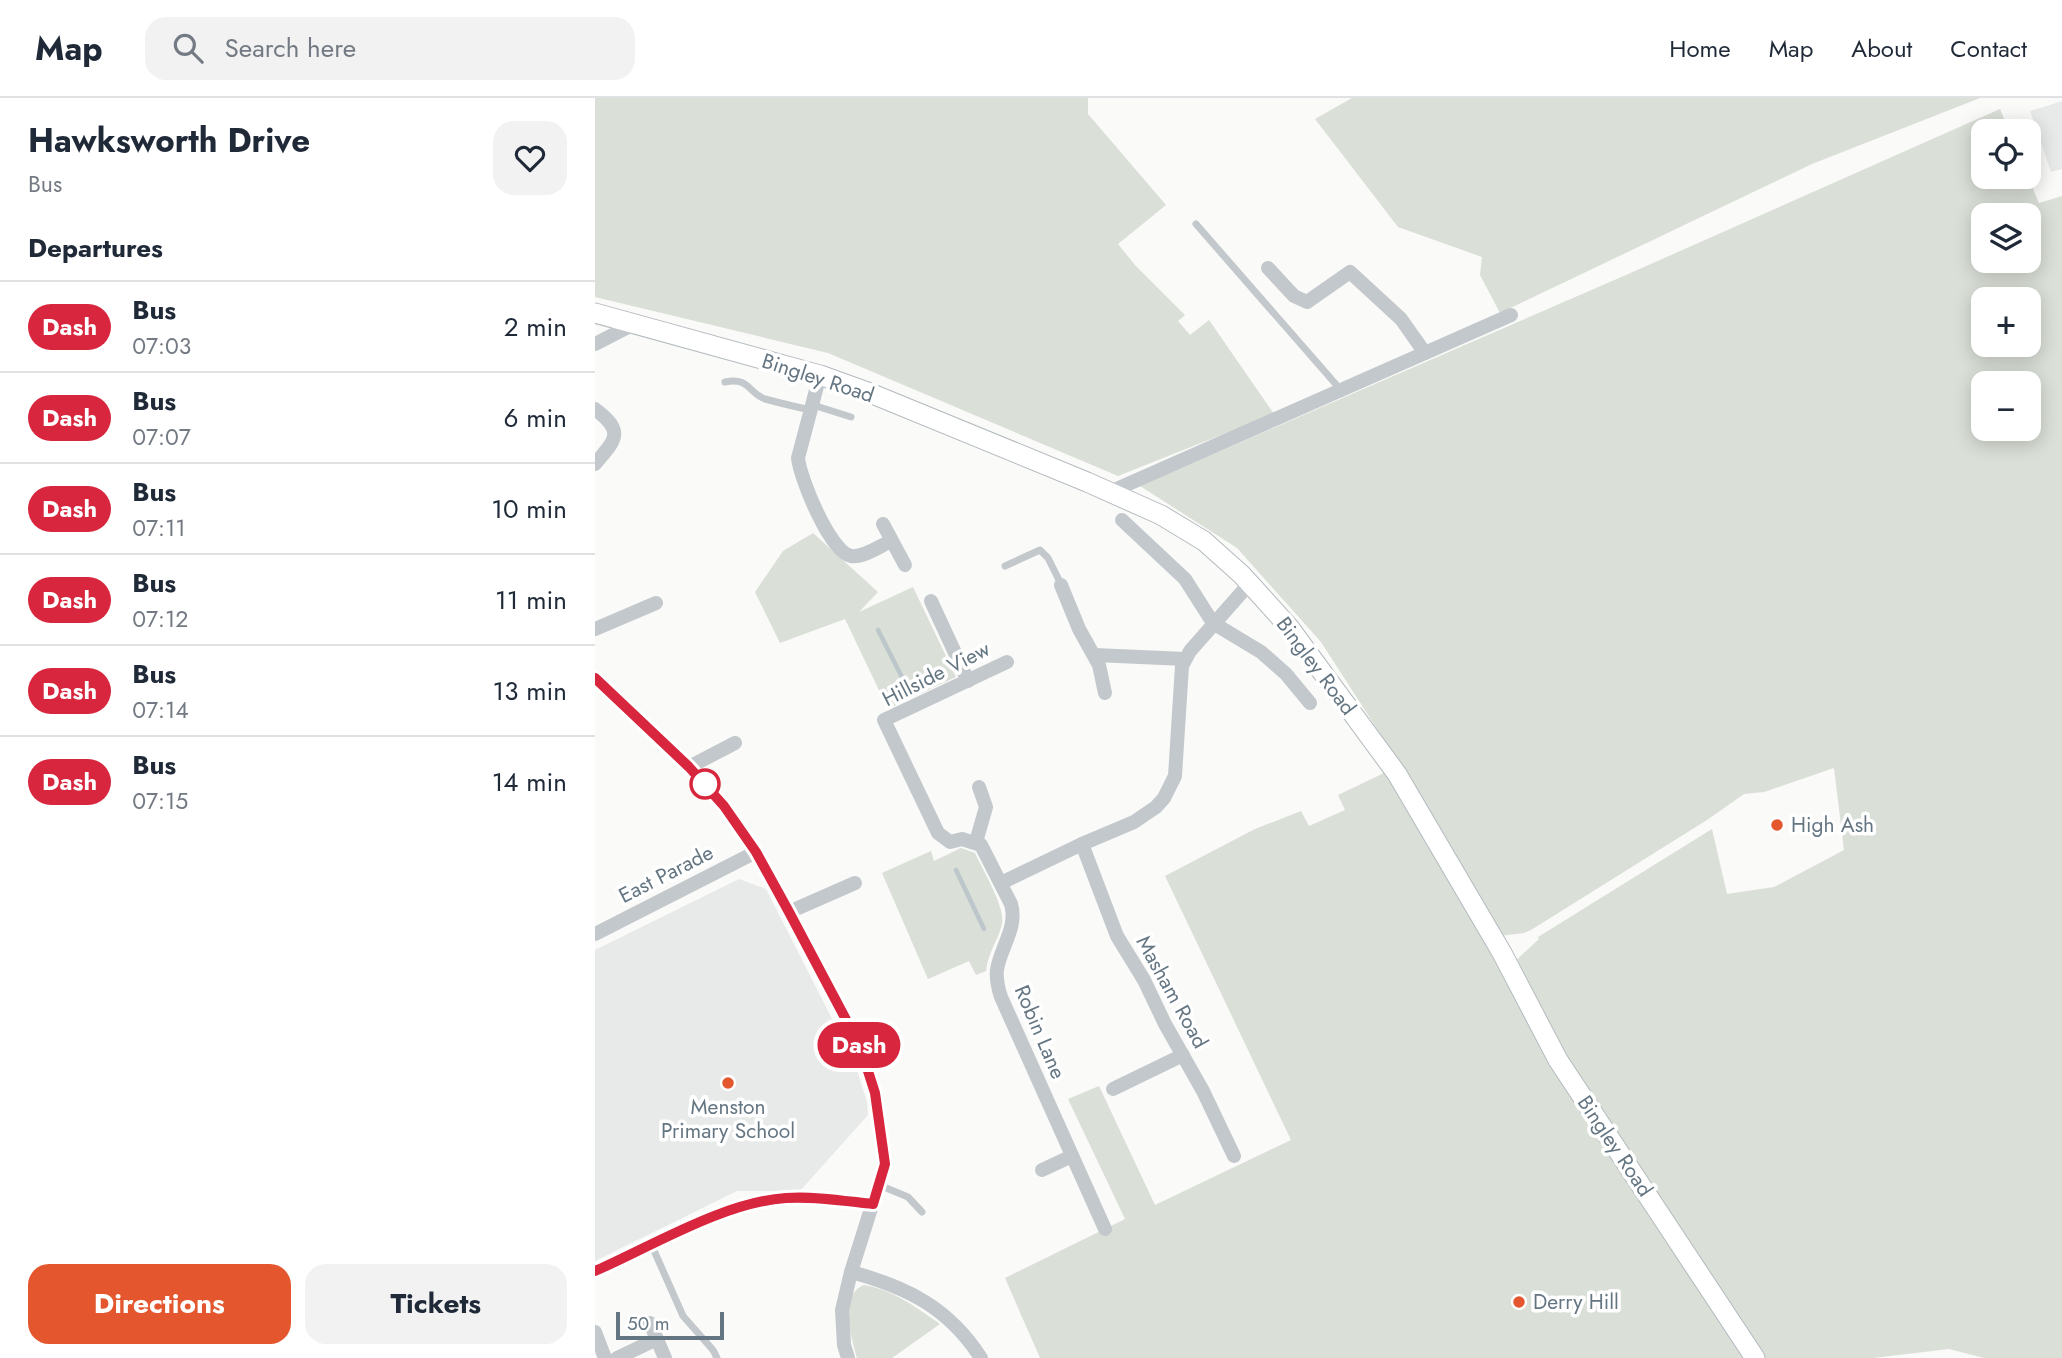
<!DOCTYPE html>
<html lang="en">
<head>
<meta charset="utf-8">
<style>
  body { margin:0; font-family:Jost,sans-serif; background:#f2f2f3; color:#1f2937; height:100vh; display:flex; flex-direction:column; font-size:26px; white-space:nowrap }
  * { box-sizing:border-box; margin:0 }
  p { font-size:23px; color:#747a83 }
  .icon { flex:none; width:38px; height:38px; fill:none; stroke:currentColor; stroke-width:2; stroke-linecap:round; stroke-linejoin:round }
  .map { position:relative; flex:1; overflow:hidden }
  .details { display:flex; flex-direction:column; background:#fff; width:595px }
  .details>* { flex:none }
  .badge { padding:0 14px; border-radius:23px; font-size:24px; line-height:46px }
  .buttons { position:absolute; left:1376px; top:21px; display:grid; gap:14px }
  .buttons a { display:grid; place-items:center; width:70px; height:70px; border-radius:14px; background:#fff; box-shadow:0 4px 18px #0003; font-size:35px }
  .scale { position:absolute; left:21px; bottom:18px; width:108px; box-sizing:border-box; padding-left:7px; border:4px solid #657683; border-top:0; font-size:19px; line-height:24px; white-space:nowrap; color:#657683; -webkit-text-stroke:5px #fff; paint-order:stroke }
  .map>.badge { position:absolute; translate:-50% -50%; box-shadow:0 0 0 4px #fff }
  h2 { padding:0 28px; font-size:26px; line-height:63px }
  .round { display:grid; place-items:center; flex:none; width:74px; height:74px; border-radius:21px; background:#f2f2f3 }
  .summary { display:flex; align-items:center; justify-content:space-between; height:119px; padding:0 28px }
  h1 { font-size:33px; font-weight:700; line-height:52px }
  .primary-button { display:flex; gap:14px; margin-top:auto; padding:14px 28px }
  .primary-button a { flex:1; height:80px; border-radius:21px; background:#e4572e; color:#fff; font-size:28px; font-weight:700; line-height:80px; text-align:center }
  .primary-button a+a { background:#f2f2f3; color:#1f2937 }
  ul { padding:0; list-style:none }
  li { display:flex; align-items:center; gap:21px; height:91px; padding:0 28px; border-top:2px solid #e0e1e3 }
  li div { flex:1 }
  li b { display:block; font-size:26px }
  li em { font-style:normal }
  li .badge { min-width:77px; font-weight:700; text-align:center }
  header { display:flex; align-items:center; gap:42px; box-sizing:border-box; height:98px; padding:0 35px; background:#fff; border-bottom:2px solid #e0e1e3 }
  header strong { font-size:33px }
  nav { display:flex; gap:38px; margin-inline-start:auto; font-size:24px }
  .search { width:490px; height:63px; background:#f2f2f3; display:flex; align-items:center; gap:18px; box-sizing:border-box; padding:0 24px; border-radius:21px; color:#747a83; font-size:26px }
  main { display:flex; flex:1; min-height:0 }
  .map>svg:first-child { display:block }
  .built { fill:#e8e9e9 }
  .green { fill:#dadfd7; fill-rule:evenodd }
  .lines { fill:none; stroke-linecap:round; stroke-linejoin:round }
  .stream { stroke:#bbc7cb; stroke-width:4.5 }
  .secondary-casing { stroke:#b3babf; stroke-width:21 }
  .lane { stroke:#c3c8cc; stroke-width:7 }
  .street { stroke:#c3c8cc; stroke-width:14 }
  .secondary { stroke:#fff; stroke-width:19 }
  .line-casing { stroke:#fff; stroke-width:16 }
  .line { stroke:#d7263d; stroke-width:10 }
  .stop-dot { fill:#fff; stroke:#d7263d; stroke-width:3.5 }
  .poi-dot { fill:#e4572e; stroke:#fff; stroke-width:2.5 }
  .labels { text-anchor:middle; stroke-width:7; stroke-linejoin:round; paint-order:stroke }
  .street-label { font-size:21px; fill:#657683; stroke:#fff }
  .poi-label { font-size:21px; fill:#657683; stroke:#fff; text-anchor:start }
</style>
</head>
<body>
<header>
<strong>Map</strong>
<div class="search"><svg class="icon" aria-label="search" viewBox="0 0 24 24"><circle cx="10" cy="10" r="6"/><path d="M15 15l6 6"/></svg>Search here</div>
<nav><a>Home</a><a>Map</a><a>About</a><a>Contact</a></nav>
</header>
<main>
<section class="details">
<div class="summary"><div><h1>Hawksworth Drive</h1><p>Bus</p></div><a class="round"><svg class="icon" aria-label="heart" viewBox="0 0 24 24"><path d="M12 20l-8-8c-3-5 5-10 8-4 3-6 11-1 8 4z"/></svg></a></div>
<h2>Departures</h2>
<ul>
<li><span class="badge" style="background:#d7263d;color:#fff">Dash</span><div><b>Bus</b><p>07:03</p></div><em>2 min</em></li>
<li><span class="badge" style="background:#d7263d;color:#fff">Dash</span><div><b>Bus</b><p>07:07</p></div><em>6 min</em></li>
<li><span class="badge" style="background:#d7263d;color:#fff">Dash</span><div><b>Bus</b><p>07:11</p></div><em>10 min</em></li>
<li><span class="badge" style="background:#d7263d;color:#fff">Dash</span><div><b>Bus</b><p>07:12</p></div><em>11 min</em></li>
<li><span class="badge" style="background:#d7263d;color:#fff">Dash</span><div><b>Bus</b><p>07:14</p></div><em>13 min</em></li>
<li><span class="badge" style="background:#d7263d;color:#fff">Dash</span><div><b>Bus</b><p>07:15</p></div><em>14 min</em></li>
</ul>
<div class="primary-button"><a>Directions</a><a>Tickets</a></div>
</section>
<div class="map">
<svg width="1467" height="1260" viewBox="0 0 1467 1260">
  <rect width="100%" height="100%" fill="#fafaf8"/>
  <g class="built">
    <path d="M1467 3V71L1456 74 1435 13Z"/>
    <path d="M144 781 171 791 260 966 272 1004 273 1017 205 1093H142L0 1163V852Z"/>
  </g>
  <g class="green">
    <path d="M0 0H493V16L571 107 523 146 540 167 590 217 583 223 595 237 614 222 679 316 523 378 233 255 0 199Z"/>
    <path d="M757 0H1385L1217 66 905 215 885 177 887 159 803 129 720 21Z"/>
    <path d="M1405 11 1414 33H1388V79H1433L1444 105 1467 98V1260H1389L1354 1251 1278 1260H1168L952 932 916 867 944 841 943 839 1117 731 1132 796 1179 789 1249 752 1239 670 1169 694 1149 696 1112 722 936 832 929 835 904 838 811 676 726 544 642 450 545 388 1031 177ZM1388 117H1433V163H1388ZM1388 201H1433V247H1388ZM1388 285H1433V331H1388Z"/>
    <path d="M218 435 283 494 264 514 318 489 361 579 293 611 250 521 185 545 160 494 188 453Z"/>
    <path d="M789 675 828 729 937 933 1150 1260H445L410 1180 530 1121 473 1001 504 988 560 1107 696 1042 570 778 660 731 706 713 714 728 750 712 743 697Z"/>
    <path d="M366 750 380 755C387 771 411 810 407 826 403 843 393 854 391 873L381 877 374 863 333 881 287 775 336 753 339 763Z"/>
    <path d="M269 1187C298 1192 321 1209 345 1226L297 1260H262C257 1239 242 1198 269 1187Z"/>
  </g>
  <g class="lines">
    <g class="stream">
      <path d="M283 532 311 587"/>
      <path d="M361 772 389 831"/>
    </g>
    <defs>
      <path id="secondary" d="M0 215 225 277 275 295 492 384 566 417 609 443 647 477 694 529 802 676 907 855 963 962 1160 1260"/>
    </defs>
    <use href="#secondary" class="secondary-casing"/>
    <g class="lane">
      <path d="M601 126 745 291"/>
      <path d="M130 284C155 279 153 295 170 301 185 305 201 309 216 312"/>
      <path d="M218 307 256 319"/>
      <path d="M410 468 445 452 453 460 466 486"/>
      <path d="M284 1087 313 1099 327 1114"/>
      <path d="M57 1148 88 1218 118 1252 122 1260"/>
    </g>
    <g class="street">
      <path d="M673 170 699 198 712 204 755 174 806 221 830 255"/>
      <path d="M0 246 37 227"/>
      <path d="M225 277 203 360C205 380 235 454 256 458 268 460 285 448 296 443"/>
      <path d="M0 311C30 334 21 341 0 366"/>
      <path d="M515 394 916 217"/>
      <path d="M527 422 590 481 618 525 666 554 691 576 715 605"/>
      <path d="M288 426 310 467"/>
      <path d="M466 487 484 531 504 567 510 595"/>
      <path d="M336 503 373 583"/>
      <path d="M0 531 61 505"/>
      <path d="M500 557 590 561"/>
      <path d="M412 564 289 622 343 735 355 744 367 741 386 747 416 806C423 830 405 850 402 872 401 881 403 890 406 899L510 1131"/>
      <path d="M0 580 94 669 129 708 161 754 265 948 280 995 290 1066 256 1174 247 1212 249 1247 253 1260"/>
      <path d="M94 669 140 645"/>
      <path d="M381 744 391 709 384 689"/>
      <path d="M487 746 522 838 549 882 570 926 608 993 639 1058"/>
      <path d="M406 785 487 746 539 724 561 709 569 700 580 678 587 568 595 553 655 485"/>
      <path d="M194 814 260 785"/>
      <path d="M0 836 161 754"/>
      <path d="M518 991 588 957"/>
      <path d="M447 1072 477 1058"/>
      <path d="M0 1173C57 1147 129 1104 191 1100 219 1098 250 1103 278 1106"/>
      <path d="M256 1174C312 1189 354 1210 386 1260"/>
      <path d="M55 1225 70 1260"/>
      <path d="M0 1234 10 1260"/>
      <path d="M22 1260 62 1241"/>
    </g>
    <use href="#secondary" class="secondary"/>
  </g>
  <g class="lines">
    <defs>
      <path id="line" d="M0 580 94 669 129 708 161 754 194 814 265 948 280 995 290 1066 278 1106C250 1103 219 1098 191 1100 129 1104 57 1148 0 1173"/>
    </defs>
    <use href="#line" class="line-casing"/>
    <use href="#line" class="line"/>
  </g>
  <circle class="stop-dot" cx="110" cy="686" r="14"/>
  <g class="poi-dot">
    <circle cx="1182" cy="727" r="7"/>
    <circle cx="133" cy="985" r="7"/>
    <circle cx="924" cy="1204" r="7"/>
  </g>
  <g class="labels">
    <g class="street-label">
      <text transform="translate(223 280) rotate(18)" y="7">Bingley Road</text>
      <text transform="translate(721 568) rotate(53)" y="7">Bingley Road</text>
      <text transform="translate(341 576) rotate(-27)" y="7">Hillside View</text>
      <text transform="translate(71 776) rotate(-27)" y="7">East Parade</text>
      <text transform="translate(577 894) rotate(61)" y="7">Masham Road</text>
      <text transform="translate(445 934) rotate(67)" y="7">Robin Lane</text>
      <text transform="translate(1020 1048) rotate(56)" y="7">Bingley Road</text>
    </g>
    <g class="poi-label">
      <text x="1196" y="734">High Ash</text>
      <text x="133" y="1016" text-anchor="middle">Menston<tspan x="133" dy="24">Primary School</tspan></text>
      <text x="938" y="1211">Derry Hill</text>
    </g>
  </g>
</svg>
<div class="buttons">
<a><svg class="icon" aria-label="locate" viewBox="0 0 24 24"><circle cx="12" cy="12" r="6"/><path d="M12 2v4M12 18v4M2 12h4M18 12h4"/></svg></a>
<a><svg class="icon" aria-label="layers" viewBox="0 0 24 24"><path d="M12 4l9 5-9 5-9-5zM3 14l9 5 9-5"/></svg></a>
<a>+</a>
<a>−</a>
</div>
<div class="scale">50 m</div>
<b class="badge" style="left:264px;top:947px;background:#d7263d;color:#fff">Dash</b>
</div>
</main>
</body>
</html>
